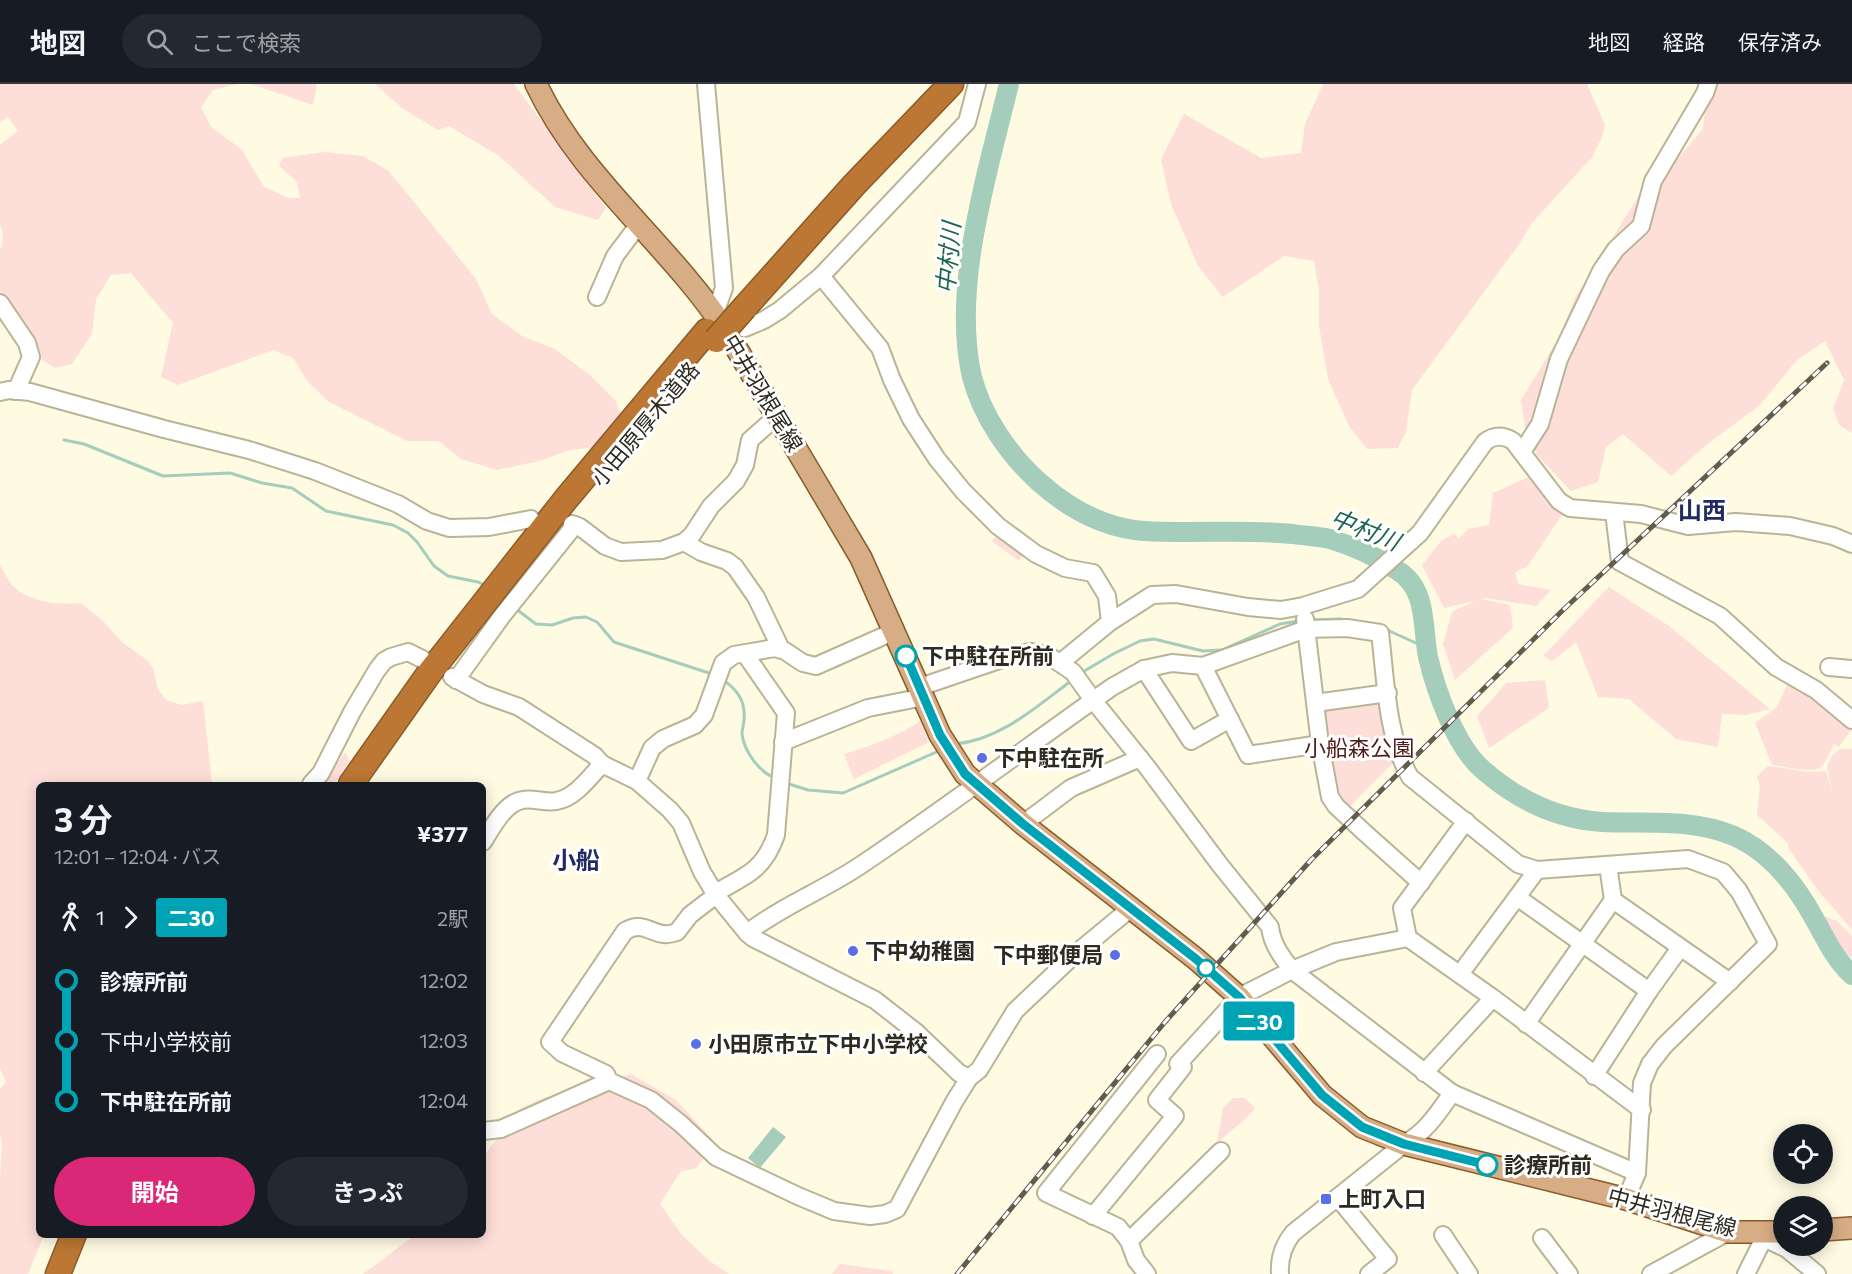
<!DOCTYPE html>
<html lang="ja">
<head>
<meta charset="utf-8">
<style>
  body { margin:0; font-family:Commissioner,"Noto Sans JP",sans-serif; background:#242831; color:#f1f3f6; height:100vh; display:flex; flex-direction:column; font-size:22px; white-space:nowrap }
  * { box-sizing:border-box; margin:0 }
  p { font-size:20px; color:#9ea1a6 }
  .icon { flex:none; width:33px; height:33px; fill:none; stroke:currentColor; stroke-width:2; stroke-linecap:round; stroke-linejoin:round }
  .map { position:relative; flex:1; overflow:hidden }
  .drawer { position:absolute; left:36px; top:698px; width:450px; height:456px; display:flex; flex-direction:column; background:#171b24; border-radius:9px; box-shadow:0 3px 15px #0003 }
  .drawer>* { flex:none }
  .badge { padding:0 12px; border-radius:4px; font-size:21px; line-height:39px }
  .controls { position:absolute; left:1773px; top:1040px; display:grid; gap:12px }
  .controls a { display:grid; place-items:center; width:60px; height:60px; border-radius:50%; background:#171b24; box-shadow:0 3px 15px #0003; font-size:30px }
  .map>.badge { position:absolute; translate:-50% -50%; box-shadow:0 0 0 3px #fff }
  .legs { display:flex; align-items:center; gap:9px; height:66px; padding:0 18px; font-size:20px }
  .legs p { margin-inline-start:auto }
  .overview { display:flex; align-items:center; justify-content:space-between; height:102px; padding:0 18px }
  h1 { font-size:33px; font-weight:700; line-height:45px }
  .action { display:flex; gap:12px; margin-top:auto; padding:12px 18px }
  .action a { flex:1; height:69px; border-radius:36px; background:#db2777; color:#fff; font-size:24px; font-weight:700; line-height:69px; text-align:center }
  .action a+a { background:#242831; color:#f1f3f6 }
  ul { padding:0 18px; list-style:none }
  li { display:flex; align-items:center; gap:21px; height:60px; font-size:22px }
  li i { display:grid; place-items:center; width:9px; height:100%; margin:0 8px; background:currentColor }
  li i::after { content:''; width:15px; height:15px; margin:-8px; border:4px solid; border-radius:50%; background:#171b24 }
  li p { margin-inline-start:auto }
  li:first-child i { background:linear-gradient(#0000 50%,currentColor 0) }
  li:last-child i { background:linear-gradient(currentColor 50%,#0000 0) }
  header { display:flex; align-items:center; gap:36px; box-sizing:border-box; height:84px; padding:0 30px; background:#171b24; border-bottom:2px solid #363941 }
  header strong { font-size:28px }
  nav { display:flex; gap:33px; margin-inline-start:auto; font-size:21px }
  .search { width:420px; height:54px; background:#242831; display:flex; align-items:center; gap:15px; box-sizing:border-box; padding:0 21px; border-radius:33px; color:#9ea1a6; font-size:22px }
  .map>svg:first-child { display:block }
  .green { fill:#feded9 }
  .water { fill:#a4cdbc }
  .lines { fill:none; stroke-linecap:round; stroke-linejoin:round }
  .stream { stroke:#a4cdbc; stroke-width:3 }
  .river { stroke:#a4cdbc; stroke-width:20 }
  .minor-casing { stroke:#bab497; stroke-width:20 }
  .major-casing { stroke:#895c2c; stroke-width:24 }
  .highway-casing { stroke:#895c2c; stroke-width:27 }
  .minor { stroke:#fff; stroke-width:16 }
  .major { stroke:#d6ad85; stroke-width:21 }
  .highway { stroke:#b73; stroke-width:24 }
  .rail-casing { stroke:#605d4e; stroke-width:5 }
  .rail { stroke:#fff; stroke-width:3; stroke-dasharray:9; stroke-linecap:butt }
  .highway-bridge-casing { stroke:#895c2c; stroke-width:27; stroke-linecap:butt }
  .highway-bridge { stroke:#b73; stroke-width:24 }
  .line-1-casing { stroke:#fff; stroke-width:14 }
  .line-1 { stroke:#00a3b4; stroke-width:9 }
  .stop-1-dot { fill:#fff; stroke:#00a3b4; stroke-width:3 }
  .poi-dot { fill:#5a6fe6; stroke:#fff; stroke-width:2 }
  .labels { text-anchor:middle; stroke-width:6; stroke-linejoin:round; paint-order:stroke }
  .street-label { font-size:22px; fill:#2d2b1f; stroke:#fff }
  .stop-label { font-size:22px; font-weight:bold; fill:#2d2b1f; stroke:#fff; text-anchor:start }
  .park-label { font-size:22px; fill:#501b17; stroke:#fff }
  .poi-label { font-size:22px; font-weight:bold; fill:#2d2b1f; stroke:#fff; text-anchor:start }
  .water-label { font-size:24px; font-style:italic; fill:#1e654e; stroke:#fff }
  .neighbourhood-label { font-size:24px; font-weight:bold; fill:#212a63; stroke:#fff }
</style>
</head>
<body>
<header>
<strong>地図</strong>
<div class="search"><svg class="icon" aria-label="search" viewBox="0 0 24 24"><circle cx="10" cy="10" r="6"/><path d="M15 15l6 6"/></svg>ここで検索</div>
<nav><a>地図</a><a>経路</a><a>保存済み</a></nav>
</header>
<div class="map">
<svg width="1852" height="1190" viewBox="0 0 1852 1190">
  <rect width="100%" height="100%" fill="#fffae2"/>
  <g class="green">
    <path d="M0 0H237L213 6 201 23 211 43 241 65 264 103 289 114H300L297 98 279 82 282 74 324 68 363 72 389 87 476 195 492 230 522 252 555 265 590 291 615 316 621 330 597 363 570 366 539 377 497 386 461 375 439 357H407L329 318 308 298 293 274 273 266 178 301 161 293 173 239 131 189 111 191 96 215 92 250 72 280 55 284 42 276 37 260 22 234 0 207V165C4 157 4 149 0 142V61L18 47 8 33 0 38Z"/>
    <path d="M251 0H315L317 1 313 21Z"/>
    <path d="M375 0H514L606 124 598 136 555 123 499 72 449 42 438 46 402 24Z"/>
    <path d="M1323 0H1587L1605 41 1602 53 1592 73 1532 139 1520 159 1412 306 1406 348 1398 364 1367 365 1349 342 1328 295 1319 242V207L1314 177 1284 172 1223 213 1198 182 1171 120 1161 75 1184 30 1261 74 1301 69 1305 40Z"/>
    <path d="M1707 0H1852V349L1840 342 1833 325 1844 296 1825 257 1797 276 1760 321 1710 358 1671 392 1623 350 1606 363 1598 398 1571 407 1537 371 1525 343 1521 316 1558 255 1575 214 1643 105 1678 74 1703 45Z"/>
    <path d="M1529 393 1564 428 1527 483 1515 488 1518 500 1551 506 1536 522 1486 514 1481 515 1510 521 1513 544 1455 596 1443 560 1452 528 1475 517 1444 524 1422 481 1441 457 1454 450 1459 455 1468 445 1489 441 1493 409Z"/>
    <path d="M1000 447 1027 465 1019 477 992 457Z"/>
    <path d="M0 481C4 488 8 497 13 502 32 519 57 521 81 519L102 536 123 559 147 576 153 584 158 605 166 616 182 621 203 617 212 700H39V1150L44 1151 28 1190H0V1094L2 1058 0 1052V1005L6 998 0 984Z"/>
    <path d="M1609 503 1669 542 1770 625 1746 631 1722 630 1718 663 1676 655 1629 615 1598 613 1576 558 1552 577 1543 572Z"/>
    <path d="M1790 595 1848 635 1852 645 1839 663 1834 660C1830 667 1827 676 1822 682 1815 691 1785 682 1772 681L1755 639 1777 623Z"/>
    <path d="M1545 596 1549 624 1489 664 1477 632 1506 599Z"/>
    <path d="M1381 615 1397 675 1348 724 1335 705 1322 623Z"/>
    <path d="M920 637 929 658 854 695 844 670C871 662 897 653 920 637Z"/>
    <path d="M1840 665H1852V846L1817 805 1789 765 1788 759 1757 731 1760 702 1757 692 1768 682 1809 688 1826 687 1832 710 1827 682 1833 671Z"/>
    <path d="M346 668 349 677 335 700H319Z"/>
    <path d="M1818 830 1837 837 1852 852V875C1835 862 1827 849 1818 830Z"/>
    <path d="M631 990 676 1016 716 1059 695 1085 681 1087 660 1120 682 1151 711 1178 729 1190H363L415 1151 483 1150V1076L488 1066 521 1024 545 1013 570 1010Z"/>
    <path d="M1233 1014H1245L1255 1025 1243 1037 1217 1059 1223 1024Z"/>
    <path d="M840 1180 892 1187 893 1190H832Z"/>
  </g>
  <path class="water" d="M773 1043 786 1053 760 1084 748 1074Z"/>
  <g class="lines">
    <g class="stream">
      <path d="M64 356 84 360 163 392 230 389 262 399 292 404 326 427 393 441 408 449 417 458 434 482 448 492 478 498 484 501"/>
      <path d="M516 525 536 540 552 541 573 534 586 533 597 538 614 558 712 590"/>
      <path d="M1311 536 1340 535 1367 539"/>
      <path d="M1385 545 1427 564"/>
      <path d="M1081 589 1113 570 1140 557 1154 555 1203 567 1222 566 1280 540 1299 537"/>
      <path d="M723 596C737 605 746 618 744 636 744 640 742 645 742 650 744 667 759 688 775 694"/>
      <path d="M955 660C1000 656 1036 623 1071 597"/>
      <path d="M786 699 808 706 843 709 941 666"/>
    </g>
    <path class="river" d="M1009 0C988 87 951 204 972 293 982 332 1009 371 1039 398 1069 425 1104 444 1144 447 1194 450 1244 445 1293 450 1305 452 1318 452 1330 455 1353 462 1377 473 1397 486 1428 505 1422 542 1428 573 1436 607 1455 661 1482 685 1516 715 1556 735 1602 738 1646 740 1693 734 1734 752 1771 768 1796 801 1815 836 1826 855 1835 876 1852 891"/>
    <defs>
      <g id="minor">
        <path d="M706 0 724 204 715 229"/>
        <path d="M821 192 880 264 892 296 911 335 937 375 963 407 998 442 1036 470 1065 484 1093 489 1107 512 1110 538"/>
        <path d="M597 213 615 172 639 140"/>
        <path d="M0 219 27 259 31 273 16 307"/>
        <path d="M725 245 745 244 764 236 780 226 821 192 967 38 977 0"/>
        <path d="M0 308 9 306 30 308 164 345 249 366 315 387 398 420 427 437 449 444 489 443 531 435"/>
        <path d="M1522 368 1540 340 1559 275 1601 187 1616 165 1641 142 1653 97 1705 9 1708 0"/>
        <path d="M1614 428 1620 478 1720 532 1776 583 1816 606 1852 636"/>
        <path d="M572 440 580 443 605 462 621 468 662 466 684 458 692 451 711 422 736 397 745 381 750 356 776 333"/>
        <path d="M684 458 701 468 727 477 735 483 756 513 781 565"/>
        <path d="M1305 535 1320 660 1330 713 1336 722 1364 748 1421 799"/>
        <path d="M1060 579 1110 538 1152 511 1176 510 1248 523 1281 526 1303 522 1358 505 1420 449 1485 358C1494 351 1503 351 1513 357L1559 417 1570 424 1641 430 1688 442 1736 438 1790 442 1833 452 1852 460"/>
        <path d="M1203 582 1248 671 1320 660"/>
        <path d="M1829 583 1852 585"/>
        <path d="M1144 585 1191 657 1230 635"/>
        <path d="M452 593 483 610 519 623 595 672 602 680 637 697 670 726 681 739 702 788 716 811 747 849 753 854 875 916 916 948 959 989 969 994"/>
        <path d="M456 596 502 532 575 441"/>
        <path d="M920 603 1014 571 1031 568 1049 572 1073 588 1093 616 1147 683 1220 781 1270 843C1272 860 1281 872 1292 886L1452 1009 1637 1089"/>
        <path d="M1315 619 1388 609"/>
        <path d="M783 658 868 624 924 613"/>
        <path d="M637 697 652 664 663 655 695 641 704 631 723 579 734 571 775 564 785 567 803 579 816 582 895 547"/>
        <path d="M311 700 321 689 352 628 377 586 384 577 391 573 408 568 424 576"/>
        <path d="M1466 737 1402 824 1408 854 1493 914 1642 1026"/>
        <path d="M1023 740 1071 704 1140 674"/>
        <path d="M483 758C492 744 505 718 523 716 534 714 545 719 556 717 575 714 590 693 602 680"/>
        <path d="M1608 781 1613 816 1730 898"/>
        <path d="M715 809C746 792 764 786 776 751L786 629 745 570"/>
        <path d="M1517 813 1649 907"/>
        <path d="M747 849C782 822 824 806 861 781 946 724 1028 662 1112 603L1144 585 1172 579 1203 582 1306 545 1347 544 1380 549C1386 597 1386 650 1410 693L1518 780 1537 786 1688 775 1723 788 1739 807 1768 860 1664 962 1650 980 1642 999 1637 1089 1626 1115"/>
        <path d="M1460 890 1537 786"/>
        <path d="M1526 940 1613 816"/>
        <path d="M1178 980 1239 913 1292 886 1336 868 1408 854"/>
        <path d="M1424 989 1493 914"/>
        <path d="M1594 992 1649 907 1680 864"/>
        <path d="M609 997 651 1016 681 1040 716 1073 798 1112 834 1127 870 1132 885 1130 897 1125 954 1018 969 994 979 986 1015 927 1073 872 1131 824"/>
        <path d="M483 1047 501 1045 609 997 606 990 562 969 550 958 625 847C647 834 653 857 677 848L690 831 716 811"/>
        <path d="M1338 1114 1388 1175 1369 1190"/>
        <path d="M1093 1132 1175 1032 1157 1016 1183 983"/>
        <path d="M1762 1149 1764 1154 1787 1165 1817 1190"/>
        <path d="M1443 1151 1469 1190"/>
        <path d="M1542 1154 1569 1190"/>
        <path d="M1129 1157 1221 1067"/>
        <path d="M1147 1190 1136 1176 1129 1157 1118 1143 1046 1109 1157 970"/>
        <path d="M1280 1190C1279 1175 1284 1160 1293 1149L1404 1060C1426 1048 1438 1029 1452 1009"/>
        <path d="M1651 1190 1728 1148"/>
        <path d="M1746 1190 1764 1154"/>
      </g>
      <g id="major">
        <path d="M536 0C580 94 668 159 725 245L861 474 940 651 965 690 1023 740 1196 875 1239 913 1322 1011 1362 1043 1404 1060 1626 1115 1728 1148H1784"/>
        <path d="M1822 1146 1852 1144"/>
      </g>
      <g id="highway">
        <path d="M745 223 854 101 951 0"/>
        <path d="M351 700 430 588 566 415 707 247"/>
        <path d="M58 1190 74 1150"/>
      </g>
    </defs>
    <use href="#minor" class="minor-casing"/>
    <use href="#major" class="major-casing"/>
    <use href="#highway" class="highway-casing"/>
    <use href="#minor" class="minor"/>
    <use href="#major" class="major"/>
    <use href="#highway" class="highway"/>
    <defs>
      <path id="rail" d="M957 1190 1165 938 1311 776 1563 526 1827 279"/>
    </defs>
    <use href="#rail" class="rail-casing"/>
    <use href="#rail" class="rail"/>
    <defs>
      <path id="highway-bridge" d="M716 256 745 223"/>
    </defs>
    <use href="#highway-bridge" class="highway-bridge-casing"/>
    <use href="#highway-bridge" class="highway-bridge"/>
  </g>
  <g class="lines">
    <defs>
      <path id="line-1" d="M906 572 940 651 965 690 1023 740 1196 875 1239 913 1322 1011 1362 1043 1404 1060 1487 1081"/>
    </defs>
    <use href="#line-1" class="line-1-casing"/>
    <use href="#line-1" class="line-1"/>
  </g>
  <g class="stop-1-dot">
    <circle cx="906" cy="572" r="10"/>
    <circle cx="1206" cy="884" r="8"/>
    <circle cx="1487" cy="1081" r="10"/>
  </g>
  <g class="poi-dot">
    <circle cx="982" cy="674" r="6"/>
    <circle cx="853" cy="867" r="6"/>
    <circle cx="1115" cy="871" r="6"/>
    <circle cx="696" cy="960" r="6"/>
    <rect x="1320" y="1109" width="12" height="12" rx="3"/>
  </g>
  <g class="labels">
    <g class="street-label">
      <text transform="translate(763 309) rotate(59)" y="8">中井羽根尾線</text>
      <text transform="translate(645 340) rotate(-50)" y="8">小田原厚木道路</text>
      <text transform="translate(1672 1128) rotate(15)" y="8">中井羽根尾線</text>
    </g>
    <g class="stop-label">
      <text x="922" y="580">下中駐在所前</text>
      <text x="1504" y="1089">診療所前</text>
    </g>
    <g class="park-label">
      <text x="1359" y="672">小船森公園</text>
    </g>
    <g class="poi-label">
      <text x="994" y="682">下中駐在所</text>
      <text x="865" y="875">下中幼稚園</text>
      <text x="1103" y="879" text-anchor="end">下中郵便局</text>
      <text x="708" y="968">小田原市立下中小学校</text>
      <text x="1338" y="1123">上町入口</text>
    </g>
    <g class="water-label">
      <text transform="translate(949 174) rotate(-85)" y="8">中村川</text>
      <text transform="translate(1365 446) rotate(22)" y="8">中村川</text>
    </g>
    <g class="neighbourhood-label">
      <text x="1702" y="435">山西</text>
      <text x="576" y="785">小船</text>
    </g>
  </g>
</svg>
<div class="controls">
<a><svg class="icon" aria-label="locate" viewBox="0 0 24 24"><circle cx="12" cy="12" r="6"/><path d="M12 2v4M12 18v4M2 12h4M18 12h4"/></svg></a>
<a><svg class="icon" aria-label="layers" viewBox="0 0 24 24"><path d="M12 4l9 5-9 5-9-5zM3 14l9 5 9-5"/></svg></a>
</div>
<b class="badge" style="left:1259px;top:937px;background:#00a3b4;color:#fff">二30</b>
<section class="drawer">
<div class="overview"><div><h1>3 分</h1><p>12:01 – 12:04 · バス</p></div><b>¥377</b></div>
<div class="legs"><svg class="icon" aria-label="walk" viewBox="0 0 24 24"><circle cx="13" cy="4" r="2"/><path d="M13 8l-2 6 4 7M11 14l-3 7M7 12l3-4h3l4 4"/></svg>1<svg class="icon" aria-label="forward" viewBox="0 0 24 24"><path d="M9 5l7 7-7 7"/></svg><b class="badge" style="background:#00a3b4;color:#fff">二30</b><p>2駅</p></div>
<ul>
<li><i style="color:#00a3b4"></i><b>診療所前</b><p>12:02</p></li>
<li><i style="color:#00a3b4"></i><span>下中小学校前</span><p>12:03</p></li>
<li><i style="color:#00a3b4"></i><b>下中駐在所前</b><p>12:04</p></li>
</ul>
<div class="action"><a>開始</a><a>きっぷ</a></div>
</section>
</div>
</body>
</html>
